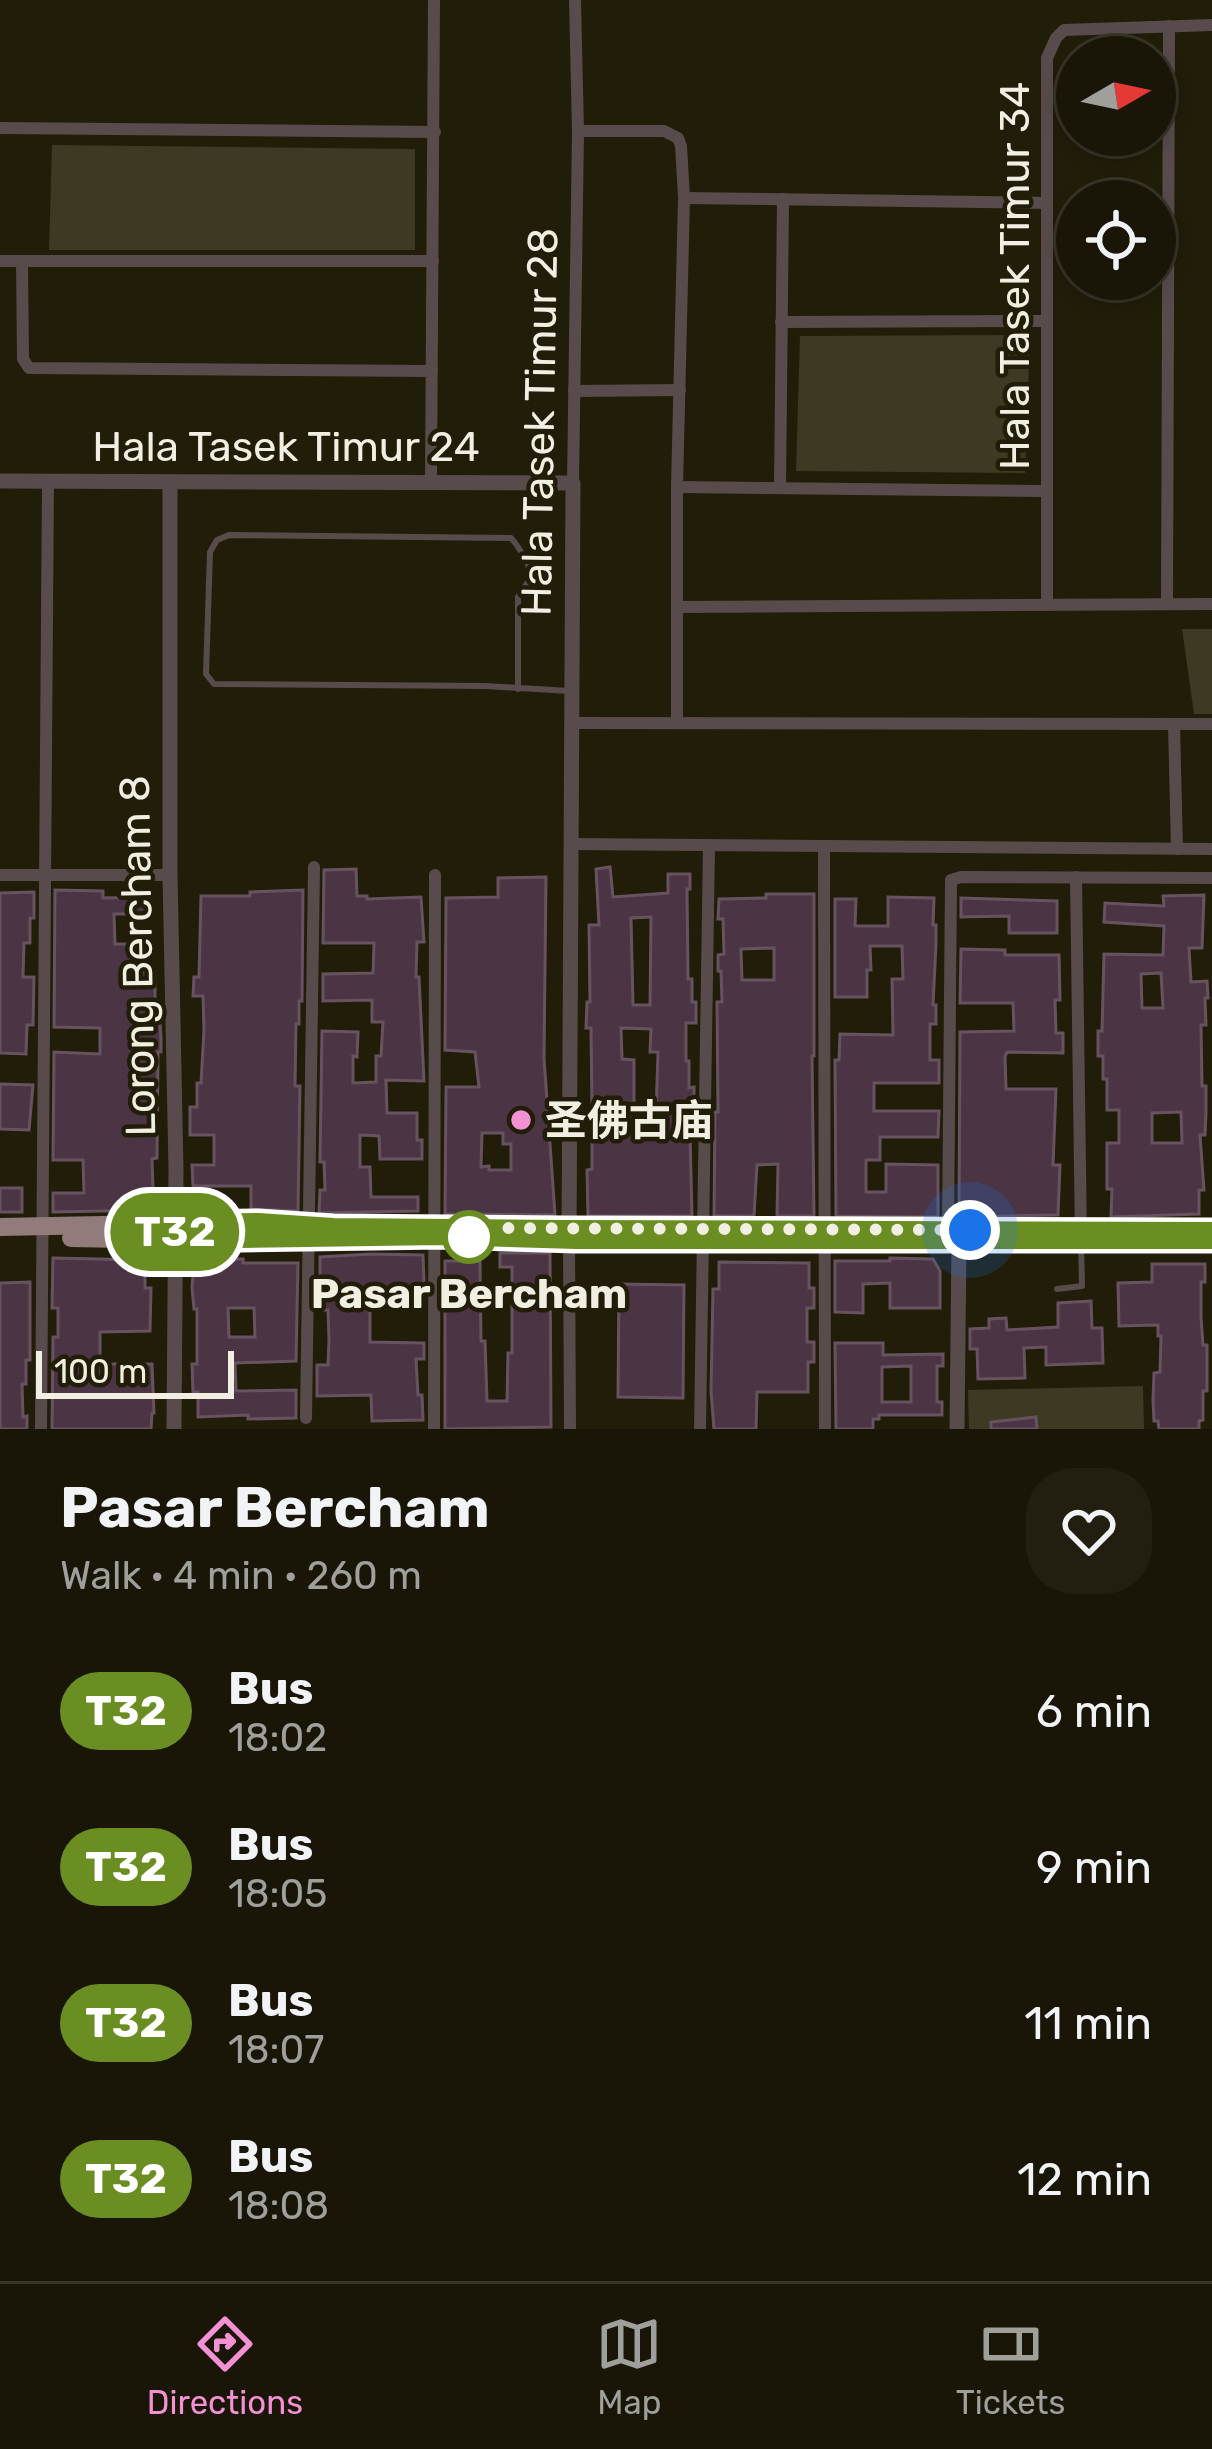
<!DOCTYPE html>
<html lang="en">
<head>
<meta charset="utf-8">
<style>
  body { margin:0; font-family:Rubik,"Noto Sans SC",sans-serif; background:#221f11; color:#f1f3f6; height:100vh; display:flex; flex-direction:column; font-size:45px; white-space:nowrap }
  * { box-sizing:border-box; margin:0 }
  p { font-size:39px; color:#9f9f9b }
  .icon { flex:none; width:66px; height:66px; fill:none; stroke:currentColor; stroke-width:2; stroke-linecap:round; stroke-linejoin:round }
  .map { position:relative; height:1429px; overflow:hidden }
  .sheet { display:flex; flex-direction:column; background:#191607; flex:1 }
  .sheet>* { flex:none }
  .badge { padding:0 24px; border-radius:39px; font-size:42px; line-height:78px }
  .needle { width:78px; rotate:81deg }
  .fabs { position:absolute; left:1056px; top:36px; display:grid; gap:24px }
  .fabs a { display:grid; place-items:center; width:120px; height:120px; border-radius:50%; background:#191607; box-shadow:0 6px 18px #0003,0 0 0 3px #373528; font-size:60px }
  .scale { position:absolute; left:36px; bottom:30px; width:198px; box-sizing:border-box; padding-left:12px; border:6px solid #f1eee2; border-top:0; font-size:33px; line-height:42px; white-space:nowrap; color:#f1eee2; -webkit-text-stroke:9px #211d09; paint-order:stroke }
  .you { position:absolute; width:60px; height:60px; margin:-30px; border:9px solid #fff; border-radius:50%; background:#1a73e8; box-shadow:0 0 0 18px #1a73e833 }
  .map>.badge { position:absolute; translate:-50% -50%; box-shadow:0 0 0 6px #fff }
  .round { display:grid; place-items:center; flex:none; width:126px; height:126px; border-radius:48px; background:#221f11 }
  .summary { display:flex; align-items:center; justify-content:space-between; height:204px; padding:0 60px }
  h1 { font-size:57px; font-weight:700; line-height:90px }
  ul { padding:0; list-style:none }
  li { display:flex; align-items:center; gap:36px; height:156px; padding:0 60px }
  li div { flex:1 }
  li b { display:block; font-size:45px }
  li em { font-style:normal }
  li .badge { min-width:132px; font-weight:700; text-align:center }
  .menu { display:flex; justify-content:space-around; align-items:center; height:168px; border-top:3px solid #373528; background:#191607; font-size:33px; color:#9f9f9b }
  .menu a { display:grid; justify-items:center; gap:6px }
  .menu .on { color:#f491d4 }
  .map>svg:first-child { display:block }
  .green { fill:#3e3922 }
  .building { fill:#4b3545; stroke:#675360; stroke-width:3; fill-rule:evenodd }
  .lines { fill:none; stroke-linecap:round; stroke-linejoin:round }
  .service { stroke:#574c4b; stroke-width:6 }
  .minor { stroke:#574c4b; stroke-width:12 }
  .tertiary { stroke:#574c4b; stroke-width:15 }
  .primary { stroke:#927b7a; stroke-width:18 }
  .line-casing { stroke:#fff; stroke-width:27 }
  .line { stroke:#6b8e23; stroke-width:18 }
  .walk { stroke:#f1eee2; stroke-width:12; stroke-dasharray:0 21.6 }
  .poi-dot { fill:#f491d4; stroke:#211d09; stroke-width:4.5 }
  .stop-dot { fill:#fff; stroke:#6b8e23; stroke-width:6 }
  .labels { text-anchor:middle; stroke-width:9; stroke-linejoin:round; paint-order:stroke }
  .street-label { font-size:42px; fill:#f1eee2; stroke:#211d09 }
  .poi-label { font-size:42px; font-weight:bold; fill:#f1eee2; stroke:#211d09; text-anchor:start }
  .stop-label { font-size:42px; font-weight:bold; fill:#f1eee2; stroke:#211d09 }
</style>
</head>
<body>
<div class="map">
<svg width="1212" height="1429" viewBox="0 0 1212 1429">
  <rect width="100%" height="100%" fill="#211d09"/>
  <g class="green">
    <path d="M52 145 415 149V250H49Z"/>
    <path d="M1030 335 1025 473 796 471 800 336Z"/>
    <path d="M1212 629V714H1194L1182 629Z"/>
    <path d="M1143 1386 1144 1429H969L968 1390Z"/>
  </g>
  <g class="building">
    <path d="M610 867 613 897 668 893V874H690V889H687L688 979H692V1002H696V1023H686V1061H689V1088L694 1087V1134H690L692 1216H588L587 1170 592 1169V1109L591 1028H586L587 1002H590L589 925H599L596 869ZM651 917 650 1005H633L631 918ZM621 1028 651 1029 650 1052H658L656 1114H634V1060L622 1059Z"/>
    <path d="M356 869 357 896H367V899L421 897 424 942H417L416 977H419L424 1081 386 1080 387 1113H417V1140H422V1159H380L379 1136 360 1135V1167H370L371 1197H418V1211L319 1213 320 1190H325L324 1162H320L322 1031 358 1032 357 1057 353 1056V1083L376 1082V1056H381L383 1022H372V1000L323 1001V974L373 973 374 943H323L324 870Z"/>
    <path d="M546 877 544 1058 555 1215 445 1214 446 1087H479L475 1052 445 1050 446 898 498 897V878ZM482 1133H503V1144H511V1170H489V1166L481 1167Z"/>
    <path d="M55 890 103 891V898L151 897V914H114L115 944H130V972H155V1010H159L161 1037V1052H158L157 1158 152 1159 153 1189H156L157 1210 53 1212V1193H84L83 1160H53L54 1052 100 1054V1028L54 1027Z"/>
    <path d="M303 890 302 1001H299V1024H296L295 1086H300L298 1211 251 1209V1186H193L192 1165H214V1135H190V1107H197V1083H201L204 1030 203 996H193L194 977H199L201 896H250V892Z"/>
    <path d="M34 892V918H30V943H24L23 977H34L33 1025H27L26 1054 0 1053V893Z"/>
    <path d="M766 894H814V1056H812L814 1216H777L778 1164 757 1165 754 1216H714L715 1112H718L717 1002H722L721 971H718V955L724 954 723 919H718L719 899 766 898ZM774 948V980H742L741 949Z"/>
    <path d="M1204 895 1202 948H1189L1191 982 1207 981 1208 998H1205L1206 1025H1201L1202 1086H1206V1112L1205 1135H1200L1204 1190H1199V1214L1111 1217 1112 1189H1107V1143H1119V1110H1107V1079H1103V1056H1098V1031H1102L1104 954 1163 955 1164 926 1104 922 1105 903 1164 906 1163 896ZM1161 973 1163 1008H1142L1141 974ZM1181 1112 1182 1143H1152V1113Z"/>
    <path d="M888 897 934 898 933 925H936V944L933 1005H936V1024H930V1060H939V1083H874V1111H939L938 1137H880V1160H866V1192H886V1164L938 1165V1217L836 1216 835 1060H839L840 1034 893 1035 892 979H903L902 946H870L871 970H867V997H835V899H856L855 926H888Z"/>
    <path d="M961 898 1057 901V933H1009V916L961 917Z"/>
    <path d="M961 949 1005 950V955H1059L1060 1000H1055L1056 1033H1063V1053L1007 1052 1005 1057 1006 1089H1056L1053 1165H1060L1058 1215 959 1217 960 1032 1014 1031 1013 1003H960Z"/>
    <path d="M0 1084 33 1085 29 1130 0 1129Z"/>
    <rect x="0" y="1188" width="22" height="24"/>
    <path d="M500 1253H550L551 1427 445 1429V1261H480L481 1341H485L487 1401H507L508 1353H512V1267H500Z"/>
    <path d="M371 1254 423 1255 424 1283H414V1308H370V1342L424 1343V1359H416L418 1395H422L423 1420 372 1421 371 1395 317 1396V1365H328L329 1339 328 1310H320V1257Z"/>
    <path d="M53 1258 145 1260V1288H151L150 1331 100 1332V1364H152L154 1413H152L151 1429H52L53 1337H58V1308H52Z"/>
    <path d="M890 1258 933 1259 940 1271V1308H890V1283L863 1284V1313L835 1312V1261H890Z"/>
    <path d="M194 1259H243V1263H298L296 1361 235 1363 236 1391 296 1390V1418L248 1419V1415L198 1417V1392H193L192 1364H197V1309H194L192 1288ZM228 1308H254L255 1337H229Z"/>
    <path d="M719 1262 809 1263V1288H814V1308H807V1342H814V1362H808V1392H757L756 1429H714L711 1391 713 1289H719Z"/>
    <path d="M1152 1264H1205V1282H1201V1317L1203 1345H1207V1391H1203V1420L1199 1421V1429H1159L1158 1421H1154L1153 1400 1154 1373 1160 1372 1161 1336H1158V1325L1119 1326 1118 1283 1152 1282Z"/>
    <path d="M30 1282V1360H26V1384H22L23 1417 27 1416V1429H0V1283Z"/>
    <path d="M619 1284 684 1285 683 1398 618 1397Z"/>
    <path d="M1091 1301 1092 1328H1102L1103 1363 1046 1365V1347L1024 1348 1025 1378 978 1379 977 1349H970V1329L989 1328V1319L1006 1318 1007 1330 1058 1327V1303Z"/>
    <path d="M835 1343H883V1355L943 1354V1366H937V1402H942V1415H879V1419H873V1429H836ZM911 1366V1402H882V1367Z"/>
    <path d="M1036 1417 1037 1429H991V1422Z"/>
  </g>
  <g class="lines">
    <g class="service">
      <path d="M518 689V597L532 576C531 567 517 544 511 538L229 535 217 540 210 552 206 674 214 684 485 686 569 691"/>
      <path d="M1057 1289 1082 1286 1081 1240"/>
    </g>
    <g class="minor">
      <path d="M0 128 435 132"/>
      <path d="M578 131H664L678 138 681 146 684 198 677 487V722"/>
      <path d="M684 198 1047 203"/>
      <path d="M0 261H433"/>
      <path d="M22 261 23 359 29 368 432 371"/>
      <path d="M781 322 1047 321"/>
      <path d="M574 391 680 390"/>
      <path d="M431 482 434 0"/>
      <path d="M573 483 578 131 575 0"/>
      <path d="M677 487 1047 491"/>
      <path d="M780 488 783 199"/>
      <path d="M1167 604 1169 26"/>
      <path d="M1047 605V58L1056 38 1064 30 1212 25"/>
      <path d="M677 607 1212 604"/>
      <path d="M572 723 1212 724"/>
      <path d="M1174 724 1177 849"/>
      <path d="M571 844 1212 849"/>
      <path d="M824 848 825 1429"/>
      <path d="M0 875H170"/>
      <path d="M1076 877 1081 1240"/>
      <path d="M951 1233 948 1231 951 880 961 877 1212 878"/>
      <path d="M569 1239 570 1429"/>
      <path d="M306 1418 314 867"/>
      <path d="M41 1429 48 481"/>
      <path d="M434 1429 435 875"/>
      <path d="M700 1429 709 846"/>
    </g>
    <g class="tertiary">
      <path d="M0 481 573 483 569 1239"/>
      <path d="M170 482V875L176 1169 174 1429"/>
      <path d="M957 1429 959 1241V1236L970 1230"/>
    </g>
    <g class="primary">
      <path d="M0 1227 258 1222 333 1227 564 1229 1212 1231"/>
      <path d="M71 1238 175 1240 343 1238"/>
    </g>
  </g>
  <g class="lines">
    <defs>
      <path id="line" d="M1212 1231 564 1229 333 1227 258 1222 175 1223V1240L441 1236 576 1240H1212"/>
    </defs>
    <use href="#line" class="line-casing"/>
    <use href="#line" class="line"/>
    <path class="walk" d="M469 1237 478 1228 970 1230"/>
  </g>
  <circle class="poi-dot" cx="521" cy="1120" r="12"/>
  <circle class="stop-dot" cx="469" cy="1237" r="24"/>
  <g class="labels">
    <g class="street-label">
      <text transform="translate(1014 276) rotate(-90)" y="15">Hala Tasek Timur 34</text>
      <text transform="translate(539 422) rotate(-89)" y="15">Hala Tasek Timur 28</text>
      <text x="286" y="461">Hala Tasek Timur 24</text>
      <text transform="translate(137 956) rotate(-91)" y="15">Lorong Bercham 8</text>
    </g>
    <g class="poi-label">
      <text x="545" y="1135">圣佛古庙</text>
    </g>
    <g class="stop-label">
      <text x="469" y="1308">Pasar Bercham</text>
    </g>
  </g>
</svg>
<div class="fabs">
<a><svg class="needle" viewBox="-14 -14 28 28"><path d="M0-13l5 13h-10z" fill="#e53935"/><path d="M0 13l5-13h-10z" fill="#9f9f9b"/></svg></a>
<a><svg class="icon" aria-label="locate" viewBox="0 0 24 24"><circle cx="12" cy="12" r="6"/><path d="M12 2v4M12 18v4M2 12h4M18 12h4"/></svg></a>
</div>
<div class="scale">100 m</div>
<div class="you" style="left:970px;top:1230px"></div>
<b class="badge" style="left:175px;top:1232px;background:#6b8e23;color:#fff">T32</b>
</div>
<section class="sheet">
<div class="summary"><div><h1>Pasar Bercham</h1><p>Walk · 4 min · 260 m</p></div><a class="round"><svg class="icon" aria-label="heart" viewBox="0 0 24 24"><path d="M12 20l-8-8c-3-5 5-10 8-4 3-6 11-1 8 4z"/></svg></a></div>
<ul>
<li><span class="badge" style="background:#6b8e23;color:#fff">T32</span><div><b>Bus</b><p>18:02</p></div><em>6 min</em></li>
<li><span class="badge" style="background:#6b8e23;color:#fff">T32</span><div><b>Bus</b><p>18:05</p></div><em>9 min</em></li>
<li><span class="badge" style="background:#6b8e23;color:#fff">T32</span><div><b>Bus</b><p>18:07</p></div><em>11 min</em></li>
<li><span class="badge" style="background:#6b8e23;color:#fff">T32</span><div><b>Bus</b><p>18:08</p></div><em>12 min</em></li>
</ul>
</section>
<nav class="menu">
<a class="on"><svg class="icon" aria-label="directions" viewBox="0 0 24 24"><path d="M12 3l9 9-9 9-9-9zM9 14v-3h6M13 9l2 2-2 2"/></svg>Directions</a>
<a><svg class="icon" aria-label="map" viewBox="0 0 24 24"><path d="M3 6l6-2 6 2 6-2v14l-6 2-6-2-6 2zM9 4v14M15 6v14"/></svg>Map</a>
<a><svg class="icon" aria-label="tickets" viewBox="0 0 24 24"><path d="M3 7h18v10H3zM15 7v10"/></svg>Tickets</a>
</nav>
</body>
</html>
